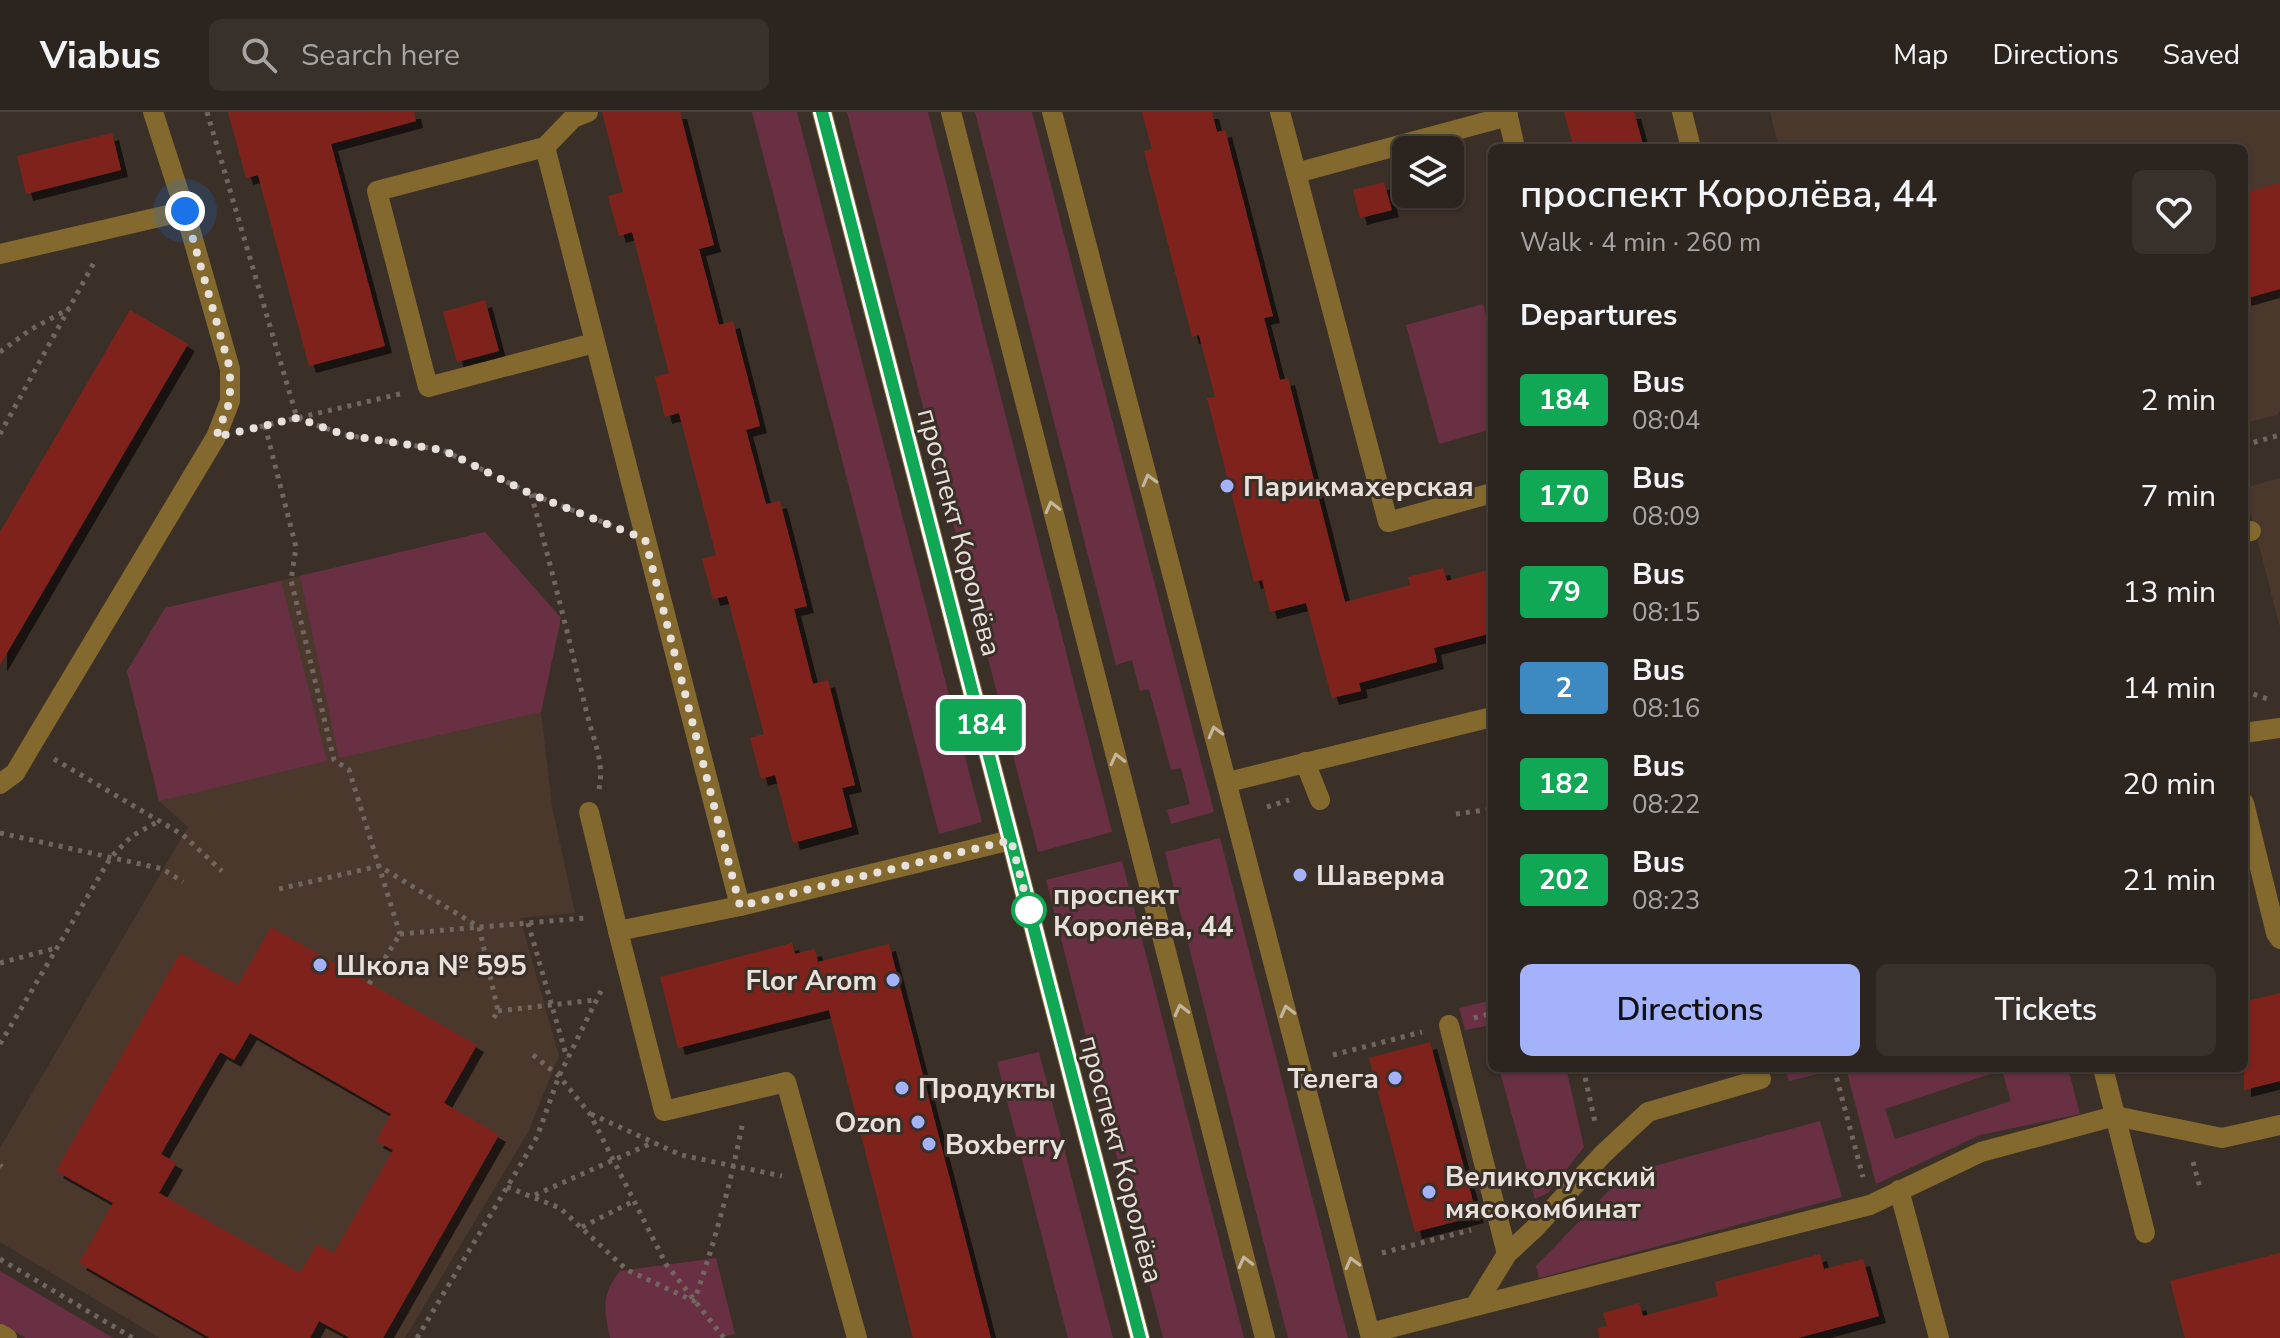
<!DOCTYPE html>
<html lang="en">
<head>
<meta charset="utf-8">
<style>
  body { margin:0; font-family:"Nunito Sans",sans-serif; background:#38302b; color:#f1f3f6; height:100vh; display:flex; flex-direction:column; font-size:30px; white-space:nowrap }
  * { box-sizing:border-box; margin:0 }
  p { font-size:26px; color:#a6a4a4 }
  .icon { flex:none; width:44px; height:44px; fill:none; stroke:currentColor; stroke-width:2; stroke-linecap:round; stroke-linejoin:round }
  .map { position:relative; flex:1; overflow:hidden }
  .details { position:absolute; left:1488px; top:32px; width:760px; height:928px; display:flex; flex-direction:column; background:#2c241e; border-radius:12px; box-shadow:0 2px 6px #0004,0 0 0 2px #48413c }
  .details>* { flex:none }
  .badge { padding:0 16px; border-radius:6px; font-size:28px; line-height:52px }
  .controls { position:absolute; left:1392px; top:24px; display:grid; gap:16px }
  .controls a { display:grid; place-items:center; width:72px; height:72px; border-radius:12px; background:#2c241e; box-shadow:0 2px 6px #0004,0 0 0 2px #48413c; font-size:40px }
  .you { position:absolute; width:40px; height:40px; margin:-20px; border:6px solid #fff; border-radius:50%; background:#1a73e8; box-shadow:0 0 0 12px #1a73e833 }
  .map>.badge { position:absolute; translate:-50% -50%; box-shadow:0 0 0 4px #fff }
  h2 { padding:0 32px; font-size:30px; line-height:72px }
  .round { display:grid; place-items:center; flex:none; width:84px; height:84px; border-radius:12px; background:#38302b }
  .summary { display:flex; align-items:center; justify-content:space-between; height:136px; padding:0 32px }
  h1 { font-size:38px; font-weight:600; line-height:60px }
  .cta { display:flex; gap:16px; margin-top:auto; padding:16px 32px }
  .cta a { flex:1; height:92px; border-radius:12px; background:#a4b2fc; color:#111; font-size:32px; font-weight:600; line-height:92px; text-align:center }
  .cta a+a { background:#38302b; color:#f1f3f6 }
  ul { padding:0; list-style:none }
  li { display:flex; align-items:center; gap:24px; height:96px; padding:0 32px }
  li div { flex:1 }
  li b { display:block; font-size:30px }
  li em { font-style:normal }
  li .badge { min-width:88px; font-weight:700; text-align:center }
  header { display:flex; align-items:center; gap:48px; box-sizing:border-box; height:112px; padding:0 40px; background:#2c241e; border-bottom:2px solid #48413c }
  header strong { font-size:38px }
  nav { display:flex; gap:44px; margin-inline-start:auto; font-size:28px }
  .search { width:560px; height:72px; background:#38302b; display:flex; align-items:center; gap:20px; box-sizing:border-box; padding:0 28px; border-radius:12px; color:#a6a4a4; font-size:30px }
  .map>svg:first-child { display:block }
  .built { fill:#4a382d }
  .green { fill:#693044; fill-rule:evenodd }
  .building { fill:#7f241e; fill-rule:evenodd; filter:url(#shadow) }
  .lines { fill:none; stroke-linecap:round; stroke-linejoin:round }
  .path { stroke:#716760; stroke-width:5; stroke-dasharray:4 6; stroke-linecap:butt }
  .minor { stroke:#84692e; stroke-width:20 }
  .oneway { stroke:#c4b69e }
  .line-casing { stroke:#fff; stroke-width:18 }
  .line { stroke:#10a855; stroke-width:12 }
  .walk { stroke:#e7e0db; stroke-width:8; stroke-dasharray:0 14.4 }
  .poi-dot { fill:#a4b2fc; stroke:#3b3028; stroke-width:3 }
  .stop-dot { fill:#fff; stroke:#10a855; stroke-width:4 }
  .labels { text-anchor:middle; stroke-width:6; stroke-linejoin:round; paint-order:stroke }
  .poi-label { font-size:28px; font-weight:bold; fill:#e7e0db; stroke:#3b3028; text-anchor:start }
  .street-label { font-size:28px; fill:#e7e0db; stroke:#3b3028 }
  .stop-label { font-size:28px; font-weight:bold; fill:#e7e0db; stroke:#3b3028; text-anchor:start }
</style>
</head>
<body>
<header>
<strong>Viabus</strong>
<div class="search"><svg class="icon" aria-label="search" viewBox="0 0 24 24"><circle cx="10" cy="10" r="6"/><path d="M15 15l6 6"/></svg>Search here</div>
<nav><a>Map</a><a>Directions</a><a>Saved</a></nav>
</header>
<div class="map">
<svg width="2280" height="1226" viewBox="0 0 2280 1226">
  <defs>
    <filter id="shadow"><feDropShadow dx="7" dy="7" stdDeviation="0" flood-color="#0009"/></filter>
  </defs>
  <rect width="100%" height="100%" fill="#3b3028"/>
  <g class="built">
    <path d="M1770 0H2280V299L2277 303 2244 311V36H1779Z"/>
    <path d="M2280 366V515L2244 376Z"/>
    <path d="M485 420 561 506 541 600 552 694 575 801 520 806 559 944 528 1020 405 1226H160L0 1130V1036L188 715 159 689 127 559 165 496Z"/>
  </g>
  <g class="green">
    <path d="M752 0H797L982 710 939 722Z"/>
    <path d="M847 0H928L1112 720 1038 740Z"/>
    <path d="M975 0H1032L1214 700 1171 712 1167 698 1190 692 1181 656 1171 658 1149 577 1140 579 1132 548 1116 553Z"/>
    <path d="M1483 192 1492 224V317L1439 332 1406 213Z"/>
    <path d="M485 420 561 506 541 600 339 646 300 464Z"/>
    <path d="M281 469 327 649 159 689 127 559 165 496Z"/>
    <path d="M1220 726 1348 1226H1288L1165 740Z"/>
    <path d="M1122 749 1244 1226H1163L1046 768Z"/>
    <path d="M1492 888V933L1486 914 1465 918 1459 896Z"/>
    <path d="M1039 940 1113 1226H1068L997 950Z"/>
    <path d="M1499 956H1566L1584 1035 1548 1081 1535 1087Z"/>
    <path d="M1785 956H1821L1822 961 1789 969Z"/>
    <path d="M1846 956H2068L2080 1002 1980 1023 1876 1072ZM2002 958 2011 989 1895 1027 1885 997Z"/>
    <path d="M1820 1009 1842 1085 1539 1166 1536 1154 1625 1062Z"/>
    <path d="M716 1146 735 1222 717 1226H610C604 1196 601 1183 620 1159Z"/>
    <path d="M0 1159 113 1226H26L0 1211Z"/>
  </g>
  <g class="building">
    <path d="M228 0H414L416 9 331 32 385 234 309 254 258 63 246 66Z"/>
    <path d="M602 0H680L714 133 699 137 719 213 733 209 760 314 746 318 766 392 780 389 807 494 794 497 813 572 828 568 855 673 842 676 852 715 793 731 775 663 761 667 750 626 764 622 727 484 713 487 702 447 716 443 679 301 665 305 655 265 669 261 632 120 619 124 608 84 623 80Z"/>
    <path d="M1142 0H1212L1217 20 1225 18 1273 204 1264 206 1280 268 1288 266 1345 490 1410 473 1408 465 1443 456 1447 469 1492 457V521L1434 536 1437 550 1359 571 1361 579 1332 586 1306 491 1270 500 1262 468 1254 470 1207 286 1215 285 1199 223 1192 225 1144 39 1152 37Z"/>
    <path d="M1564 0H1634L1644 36H1574Z"/>
    <path d="M112 21 121 58 26 82 17 44Z"/>
    <path d="M1384 70 1392 98 1360 106 1353 78Z"/>
    <path d="M2280 71V177L2244 187V81Z"/>
    <path d="M485 188 499 239 457 250 443 200Z"/>
    <path d="M130 198 188 232 0 553V420Z"/>
    <path d="M271 815 477 933 444 991 499 1023 383 1226H350L319 1209 310 1226H210L79 1151 113 1091 56 1059 180 841 238 873ZM250 921 391 1002 376 1029 393 1038 334 1141 317 1132 300 1161 159 1081 176 1051 161 1042 220 940 234 948Z"/>
    <path d="M792 831 795 842 815 837 818 850 889 832 991 1226H913L829 898 678 936 660 865Z"/>
    <path d="M2280 881V969L2244 978V890Z"/>
    <path d="M1430 930 1477 1104 1415 1120 1369 946Z"/>
    <path d="M2280 1141V1226H2185L2170 1169Z"/>
    <path d="M1820 1142 1824 1157 1863 1147 1879 1204 1798 1226H1599L1598 1216 1607 1214 1603 1201 1639 1191 1643 1204 1718 1184 1715 1170Z"/>
  </g>
  <g class="lines">
    <g class="path">
      <path d="M207 0 297 306 345 323 443 338 531 382 613 414"/>
      <path d="M0 240 30 218 70 196"/>
      <path d="M265 314 296 435 291 468 334 648 349 658 400 822"/>
      <path d="M250 317 400 282"/>
      <path d="M0 322 96 147"/>
      <path d="M2244 333 2280 323"/>
      <path d="M531 382C551 454 569 526 586 598 592 625 605 649 599 677"/>
      <path d="M2244 579 2268 587"/>
      <path d="M54 647 183 723 222 759"/>
      <path d="M1267 695 1289 688"/>
      <path d="M1456 702 1492 697"/>
      <path d="M0 721 163 757 183 770"/>
      <path d="M279 777 379 754 479 815 498 899 493 907"/>
      <path d="M528 811 567 946"/>
      <path d="M400 822 585 806"/>
      <path d="M0 851 56 836"/>
      <path d="M369 872 400 822"/>
      <path d="M498 899 595 888"/>
      <path d="M1474 906 1492 901"/>
      <path d="M0 932 111 745 132 724 159 709"/>
      <path d="M533 943 559 964 590 1002 666 1152 724 1226"/>
      <path d="M1333 943 1422 920"/>
      <path d="M1583 956 1595 1010"/>
      <path d="M1834 956 1863 1065"/>
      <path d="M2002 958V956"/>
      <path d="M591 1002 681 1043 782 1064"/>
      <path d="M2193 1050 2200 1076"/>
      <path d="M0 1053 2 1055"/>
      <path d="M507 1075 560 1096 627 1158 694 1189C715 1130 731 1070 743 1009"/>
      <path d="M535 1083 654 1030"/>
      <path d="M582 1115 634 1089"/>
      <path d="M1382 1141 1471 1118"/>
      <path d="M0 1147 133 1226"/>
      <path d="M417 1226 537 1025 559 964 602 877"/>
    </g>
    <g class="minor">
      <path d="M588 0 573 6 545 35 377 79 428 275 594 231"/>
      <path d="M822 0 1140 1226"/>
      <path d="M951 0 1265 1226"/>
      <path d="M1052 0 1371 1226"/>
      <path d="M1280 0 1388 410 1492 381"/>
      <path d="M1507 0 1515 36"/>
      <path d="M1682 0 1691 36"/>
      <path d="M545 35 740 794"/>
      <path d="M1296 61 1508 4"/>
      <path d="M0 142 185 99"/>
      <path d="M2244 420 2251 419"/>
      <path d="M2244 621 2280 616"/>
      <path d="M1305 650 1320 688"/>
      <path d="M1228 670 1492 605"/>
      <path d="M0 672 15 661 31 634 216 325 230 289V257L185 99 153 0"/>
      <path d="M2244 691 2276 821 2280 827"/>
      <path d="M589 700 618 819"/>
      <path d="M1449 913 1507 1142"/>
      <path d="M2103 956 2145 1121"/>
      <path d="M1899 1078 1939 1226"/>
      <path d="M1475 1194 1507 1142 1535 1116 1603 1042 1648 1000 1761 967"/>
      <path d="M1370 1221 1870 1093 1981 1040 2115 1004 2222 1026 2280 1013"/>
      <path d="M0 1222 7 1226"/>
      <path d="M857 1226 786 970 664 999 618 819 740 794 1011 728"/>
    </g>
  </g>
  <defs><path id="oneway-chevron" d="M-2-3.5L2.5 0L-2 3.5" fill="none" stroke-width="1.6" stroke-linecap="round" stroke-linejoin="round" transform="scale(2)"/></defs>
  <g class="oneway">
    <use href="#oneway-chevron" transform="translate(1149 368) rotate(-105)"/>
    <use href="#oneway-chevron" transform="translate(1052 395) rotate(-104)"/>
    <use href="#oneway-chevron" transform="translate(1215 620) rotate(-105)"/>
    <use href="#oneway-chevron" transform="translate(1117 647) rotate(-104)"/>
    <use href="#oneway-chevron" transform="translate(1181 898) rotate(-104)"/>
    <use href="#oneway-chevron" transform="translate(1287 899) rotate(-104)"/>
    <use href="#oneway-chevron" transform="translate(1245 1150) rotate(-104)"/>
    <use href="#oneway-chevron" transform="translate(1352 1151) rotate(-105)"/>
  </g>
  <g class="lines">
    <defs>
      <path id="line" d="M822 0 1140 1226"/>
    </defs>
    <use href="#line" class="line-casing"/>
    <use href="#line" class="line"/>
    <path class="walk" d="M185 99 230 257V289L216 325 297 306 345 323 443 338 531 382 645 427 740 794 1011 728 1029 798"/>
  </g>
  <g class="poi-dot">
    <circle cx="1227" cy="374" r="8"/>
    <circle cx="1300" cy="763" r="8"/>
    <circle cx="320" cy="853" r="8"/>
    <circle cx="893" cy="868" r="8"/>
    <circle cx="1395" cy="966" r="8"/>
    <circle cx="902" cy="976" r="8"/>
    <circle cx="918" cy="1010" r="8"/>
    <circle cx="929" cy="1032" r="8"/>
    <circle cx="1429" cy="1080" r="8"/>
  </g>
  <circle class="stop-dot" cx="1029" cy="798" r="16"/>
  <g class="labels">
    <g class="poi-label">
      <text x="1243" y="384">Парикмахерская</text>
      <text x="1316" y="773">Шаверма</text>
      <text x="336" y="863">Школа № 595</text>
      <text x="877" y="878" text-anchor="end">Flor Arom</text>
      <text x="1379" y="976" text-anchor="end">Телега</text>
      <text x="918" y="986">Продукты</text>
      <text x="902" y="1020" text-anchor="end">Ozon</text>
      <text x="945" y="1042">Boxberry</text>
      <text x="1445" y="1074">Великолукский<tspan x="1445" dy="32">мясокомбинат</tspan></text>
    </g>
    <g class="street-label">
      <text transform="translate(960 420) rotate(75)" y="10">проспект Королёва</text>
      <text transform="translate(1122 1047) rotate(75)" y="10">проспект Королёва</text>
    </g>
    <g class="stop-label">
      <text x="1053" y="792">проспект<tspan x="1053" dy="32">Королёва, 44</tspan></text>
    </g>
  </g>
</svg>
<div class="controls">
<a><svg class="icon" aria-label="layers" viewBox="0 0 24 24"><path d="M12 4l9 5-9 5-9-5zM3 14l9 5 9-5"/></svg></a>
</div>
<div class="you" style="left:185px;top:99px"></div>
<b class="badge" style="left:981px;top:613px;background:#10a855;color:#fff">184</b>
<section class="details">
<div class="summary"><div><h1>проспект Королёва, 44</h1><p>Walk · 4 min · 260 m</p></div><a class="round"><svg class="icon" aria-label="heart" viewBox="0 0 24 24"><path d="M12 20l-8-8c-3-5 5-10 8-4 3-6 11-1 8 4z"/></svg></a></div>
<h2>Departures</h2>
<ul>
<li><span class="badge" style="background:#10a855;color:#fff">184</span><div><b>Bus</b><p>08:04</p></div><em>2 min</em></li>
<li><span class="badge" style="background:#10a855;color:#fff">170</span><div><b>Bus</b><p>08:09</p></div><em>7 min</em></li>
<li><span class="badge" style="background:#10a855;color:#fff">79</span><div><b>Bus</b><p>08:15</p></div><em>13 min</em></li>
<li><span class="badge" style="background:#3d8ac2;color:#fff">2</span><div><b>Bus</b><p>08:16</p></div><em>14 min</em></li>
<li><span class="badge" style="background:#10a855;color:#fff">182</span><div><b>Bus</b><p>08:22</p></div><em>20 min</em></li>
<li><span class="badge" style="background:#10a855;color:#fff">202</span><div><b>Bus</b><p>08:23</p></div><em>21 min</em></li>
</ul>
<div class="cta"><a>Directions</a><a>Tickets</a></div>
</section>
</div>
</body>
</html>
